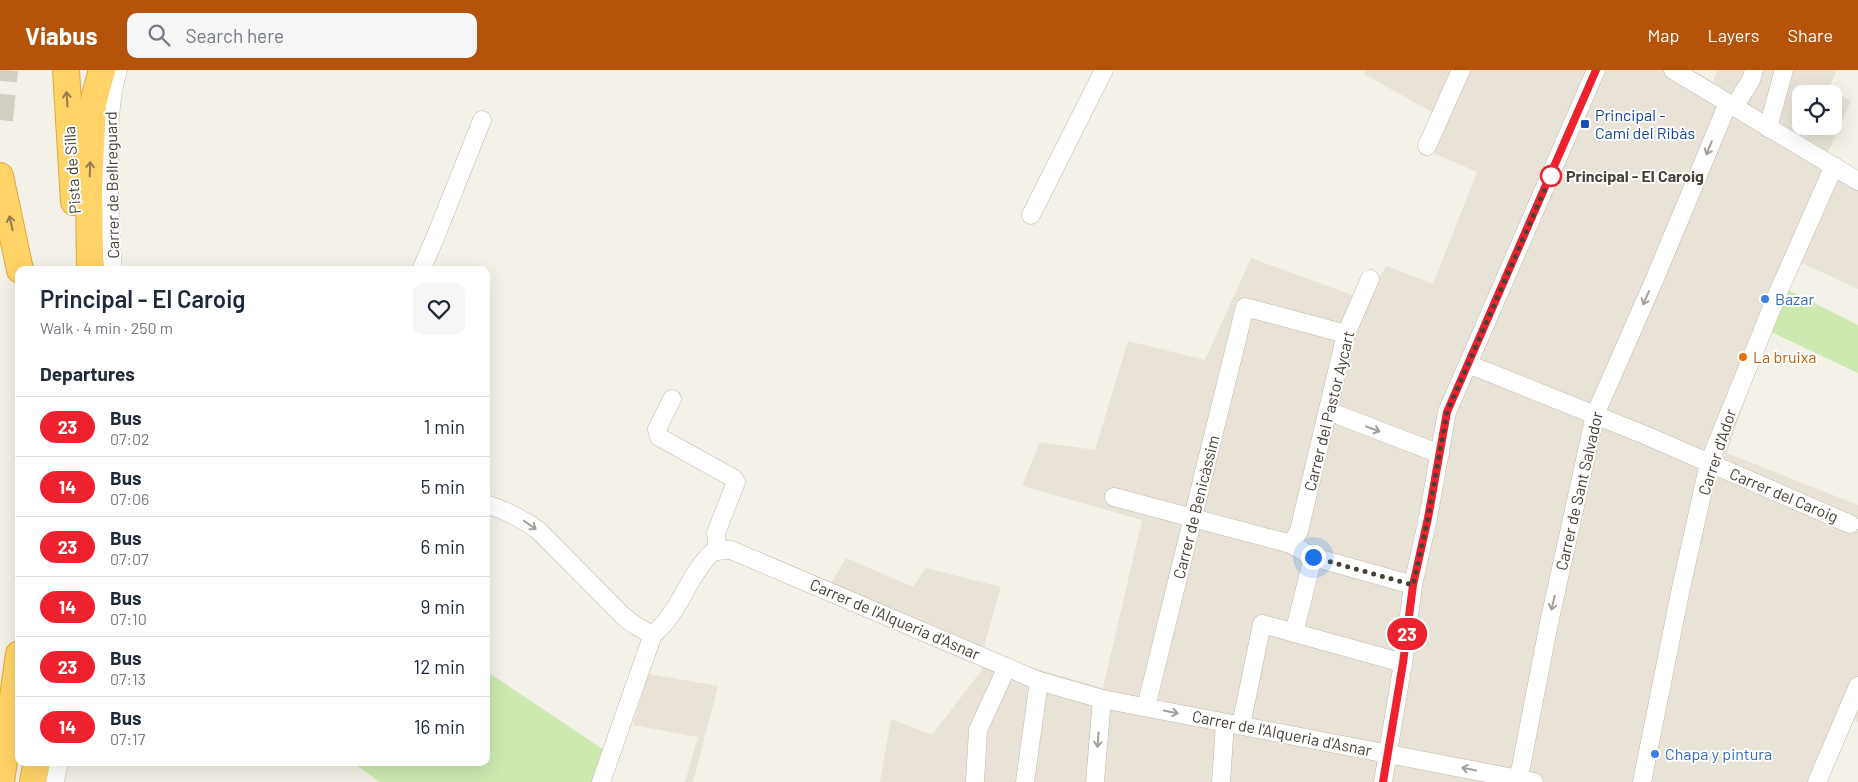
<!DOCTYPE html>
<html lang="en">
<head>
<meta charset="utf-8">
<style>
  body { margin:0; font-family:Barlow,sans-serif; background:#f6f6f7; color:#1f2937; height:100vh; display:flex; flex-direction:column; font-size:19px; white-space:nowrap }
  * { box-sizing:border-box; margin:0 }
  p { font-size:16px; color:#747a83 }
  .icon { flex:none; width:28px; height:28px; fill:none; stroke:currentColor; stroke-width:2; stroke-linecap:round; stroke-linejoin:round }
  .map { position:relative; flex:1; overflow:hidden }
  .details { position:absolute; left:15px; top:196px; width:475px; height:500px; display:flex; flex-direction:column; background:#fff; border-radius:10px; box-shadow:0 5px 20px #0002 }
  .details>* { flex:none }
  .badge { padding:0 10px; border-radius:16px; font-size:18px; line-height:32px }
  .buttons { position:absolute; left:1792px; top:15px; display:grid; gap:10px }
  .buttons a { display:grid; place-items:center; width:50px; height:50px; border-radius:10px; background:#fff; box-shadow:0 5px 20px #0002; font-size:25px }
  .you { position:absolute; width:25px; height:25px; margin:-12px; border:4px solid #fff; border-radius:50%; background:#1a73e8; box-shadow:0 0 0 8px #1a73e833 }
  .map>.badge { position:absolute; translate:-50% -50%; box-shadow:0 0 0 2px #fff }
  h2 { padding:0 25px; font-size:19px; line-height:45px }
  .round { display:grid; place-items:center; flex:none; width:52px; height:52px; border-radius:10px; background:#f6f6f7 }
  .summary { display:flex; align-items:center; justify-content:space-between; height:85px; padding:0 25px }
  h1 { font-size:24px; font-weight:600; line-height:38px }
  ul { padding:0; list-style:none }
  li { display:flex; align-items:center; gap:15px; height:60px; padding:0 25px; border-top:1px solid #e0e1e3 }
  li div { flex:1 }
  li b { display:block; font-size:19px }
  li em { font-style:normal }
  li .badge { min-width:55px; font-weight:700; text-align:center }
  header { display:flex; align-items:center; gap:30px; box-sizing:border-box; height:70px; padding:0 25px; background:#b45309; color:#fff }
  header strong { font-size:24px }
  nav { display:flex; gap:28px; margin-inline-start:auto; font-size:18px }
  .search { width:350px; height:45px; background:#f6f6f7; display:flex; align-items:center; gap:12px; box-sizing:border-box; padding:0 18px; border-radius:10px; color:#747a83; font-size:19px }
  .map>svg:first-child { display:block }
  .residential { fill:#e8e3d6; fill-rule:evenodd }
  .green { fill:#cde9b0 }
  .lines { fill:none; stroke-linecap:round; stroke-linejoin:round }
  .highway-tunnel { stroke:#d2cec4; stroke-width:26; stroke-dasharray:26 13; stroke-linecap:butt }
  .minor-casing { stroke:#c0b9aa; stroke-width:19 }
  .highway-casing { stroke:#dfa837; stroke-width:28 }
  .minor { stroke:#fff; stroke-width:18 }
  .highway { stroke:#ffd368; stroke-width:26 }
  .oneway { stroke:#917c4a }
  .oneway2 { stroke:#a4a09a }
  .line-casing { stroke:#fff; stroke-width:11 }
  .line { stroke:#ed222e; stroke-width:8 }
  .walk { stroke:#484236; stroke-width:5; stroke-dasharray:0 9 }
  .transit-dot { fill:#1a4fb4; stroke:#fff; stroke-width:2 }
  .stop-dot { fill:#fff; stroke:#ed222e; stroke-width:2.5 }
  .shop-dot { fill:#3f7fe0; stroke:#fff; stroke-width:2 }
  .food-dot { fill:#e8710a; stroke:#fff; stroke-width:2 }
  .labels { text-anchor:middle; stroke-width:4; stroke-linejoin:round; paint-order:stroke }
  .transit-label { font-size:16px; fill:#164399; stroke:#fff; text-anchor:start }
  .street-label { font-size:16px; fill:#484236; stroke:#fff }
  .stop-label { font-size:16px; font-weight:bold; fill:#484236; stroke:#fff; text-anchor:start }
  .shop-label { font-size:16px; fill:#366cbe; stroke:#fff; text-anchor:start }
  .food-label { font-size:16px; fill:#c56008; stroke:#fff; text-anchor:start }
</style>
</head>
<body>
<header>
<strong>Viabus</strong>
<div class="search"><svg class="icon" aria-label="search" viewBox="0 0 24 24"><circle cx="10" cy="10" r="6"/><path d="M15 15l6 6"/></svg>Search here</div>
<nav><a>Map</a><a>Layers</a><a>Share</a></nav>
</header>
<div class="map">
<svg width="1858" height="712" viewBox="0 0 1858 712">
  <rect width="100%" height="100%" fill="#f4f1e8"/>
  <g class="residential">
    <path d="M1366 0H1692L1713 12 1717 0H1837L1828 19 1851 31 1828 82 1858 102V219L1793 189 1727 383 1858 435V652L1852 649 1826 712H880L891 649 932 665 987 593 828 519 846 488 913 517 926 498 1001 517 982 583 1103 618 1142 450 1022 416 1040 372 1095 380 1128 271 1205 290 1251 188 1363 229 1387 196 1433 214 1477 102 1433 83 1448 51 1364 4ZM1801 24H1834V56H1801Z"/>
    <path d="M648 604 718 616 693 712H685L698 667 633 655Z"/>
  </g>
  <g class="green">
    <path d="M1786 219 1858 255V303L1771 262Z"/>
    <path d="M486 601 604 680 593 712H380L353 693 486 692Z"/>
  </g>
  <g class="lines">
    <path class="highway-tunnel" d="M0 50 5 0"/>
    <defs>
      <g id="minor">
        <path d="M1673 0 1858 111"/>
        <path d="M1734 37 1751 10 1754 0"/>
        <path d="M1768 58 1784 0"/>
        <path d="M1427 76 1461 0"/>
        <path d="M1031 145 1104 0"/>
        <path d="M113 200C110 164 109 128 109 92 109 61 109 30 118 0"/>
        <path d="M421 200 435 168 482 50"/>
        <path d="M1468 294 1645 365 1850 454"/>
        <path d="M672 329 657 359 659 367 733 408 736 412 716 463 718 481"/>
        <path d="M1328 341 1440 384"/>
        <path d="M1114 427 1291 474 1313 487 1413 515"/>
        <path d="M486 434C505 440 521 448 538 460L622 545C632 553 640 560 653 564"/>
        <path d="M1291 474 1299 461 1346 264 1370 209"/>
        <path d="M1294 563 1313 487"/>
        <path d="M653 564C672 550 683 523 695 504 700 497 705 488 712 483 718 479 725 480 731 480L1039 611 1102 629 1534 712"/>
        <path d="M1146 637 1245 237 1346 264"/>
        <path d="M1241 655 1262 554 1403 593"/>
        <path d="M55 712 59 692"/>
        <path d="M601 712 653 564"/>
        <path d="M975 712 978 660 1007 597"/>
        <path d="M1025 712 1039 611"/>
        <path d="M1095 712 1102 629"/>
        <path d="M1221 712 1225 653"/>
        <path d="M1383 712 1403 593 1413 515 1428 448 1447 342 1596 0"/>
        <path d="M1518 712 1549 553 1595 345 1656 206 1728 33"/>
        <path d="M1642 712 1681 518 1709 393 1780 218 1834 96"/>
        <path d="M1817 712 1858 616"/>
      </g>
      <g id="highway">
        <path d="M66 0 74 132"/>
        <path d="M0 106 20 200"/>
        <path d="M90 200 89 118 93 33 102 0"/>
        <path d="M1 712 19 584"/>
        <path d="M33 712 37 692"/>
      </g>
    </defs>
    <use href="#minor" class="minor-casing"/>
    <use href="#highway" class="highway-casing"/>
    <use href="#minor" class="minor"/>
    <use href="#highway" class="highway"/>
  </g>
  <defs><path id="oneway-shaft" d="M-6 0H5M1.5-3L5.5 0L1.5 3" fill="none" stroke-width="1.6" stroke-linecap="round" stroke-linejoin="round" transform="scale(1.25)"/></defs>
  <g class="oneway">
    <use href="#oneway-shaft" transform="translate(67 29) rotate(-94)"/>
    <use href="#oneway-shaft" transform="translate(90 99) rotate(-88)"/>
    <use href="#oneway-shaft" transform="translate(11 153) rotate(-103)"/>
  </g>
  <g class="oneway2">
    <use href="#oneway-shaft" transform="translate(1709 78) rotate(113)"/>
    <use href="#oneway-shaft" transform="translate(1646 228) rotate(114)"/>
    <use href="#oneway-shaft" transform="translate(1373 359) rotate(21)"/>
    <use href="#oneway-shaft" transform="translate(530 455) rotate(35)"/>
    <use href="#oneway-shaft" transform="translate(1553 533) rotate(103)"/>
    <use href="#oneway-shaft" transform="translate(1171 642) rotate(12)"/>
    <use href="#oneway-shaft" transform="translate(1098 670) rotate(95)"/>
    <use href="#oneway-shaft" transform="translate(1469 699) rotate(-169)"/>
  </g>
  <g class="lines">
    <defs>
      <path id="line" d="M1383 712 1403 593 1413 515 1428 448 1447 342 1596 0"/>
    </defs>
    <use href="#line" class="line-casing"/>
    <use href="#line" class="line"/>
    <path class="walk" d="M1313 487 1413 515 1428 448 1447 342 1554 98 1551 106"/>
  </g>
  <rect class="transit-dot" x="1580" y="49" width="10" height="10" rx="2.5"/>
  <circle class="stop-dot" cx="1551" cy="106" r="10"/>
  <g class="shop-dot">
    <circle cx="1765" cy="229" r="5"/>
    <circle cx="1655" cy="684" r="5"/>
  </g>
  <circle class="food-dot" cx="1743" cy="287" r="5"/>
  <g class="labels">
    <g class="transit-label">
      <text x="1595" y="51">Principal -<tspan x="1595" dy="18">Camí del Ribàs</tspan></text>
    </g>
    <g class="street-label">
      <text transform="translate(72 100) rotate(-94)" y="6">Pista de Silla</text>
      <text transform="translate(112 115) rotate(-91)" y="6">Carrer de Bellreguard</text>
      <text transform="translate(1329 341) rotate(-76)" y="6">Carrer del Pastor Aycart</text>
      <text transform="translate(1717 382) rotate(-72)" y="6">Carrer d'Ador</text>
      <text transform="translate(1579 421) rotate(-77)" y="6">Carrer de Sant Salvador</text>
      <text transform="translate(1784 425) rotate(23)" y="6">Carrer del Caroig</text>
      <text transform="translate(1196 437) rotate(-76)" y="6">Carrer de Benicàssim</text>
      <text transform="translate(895 549) rotate(23)" y="6">Carrer de l'Alqueria d'Asnar</text>
      <text transform="translate(1282 663) rotate(11)" y="6">Carrer de l'Alqueria d'Asnar</text>
    </g>
    <g class="stop-label">
      <text x="1566" y="112">Principal - El Caroig</text>
    </g>
    <g class="shop-label">
      <text x="1775" y="235">Bazar</text>
      <text x="1665" y="690">Chapa y pintura</text>
    </g>
    <g class="food-label">
      <text x="1753" y="293">La bruixa</text>
    </g>
  </g>
</svg>
<div class="buttons">
<a><svg class="icon" aria-label="locate" viewBox="0 0 24 24"><circle cx="12" cy="12" r="6"/><path d="M12 2v4M12 18v4M2 12h4M18 12h4"/></svg></a>
</div>
<div class="you" style="left:1313px;top:487px"></div>
<b class="badge" style="left:1407px;top:564px;background:#ed222e;color:#fff">23</b>
<section class="details">
<div class="summary"><div><h1>Principal - El Caroig</h1><p>Walk · 4 min · 250 m</p></div><a class="round"><svg class="icon" aria-label="heart" viewBox="0 0 24 24"><path d="M12 20l-8-8c-3-5 5-10 8-4 3-6 11-1 8 4z"/></svg></a></div>
<h2>Departures</h2>
<ul>
<li><span class="badge" style="background:#ed222e;color:#fff">23</span><div><b>Bus</b><p>07:02</p></div><em>1 min</em></li>
<li><span class="badge" style="background:#ed222e;color:#fff">14</span><div><b>Bus</b><p>07:06</p></div><em>5 min</em></li>
<li><span class="badge" style="background:#ed222e;color:#fff">23</span><div><b>Bus</b><p>07:07</p></div><em>6 min</em></li>
<li><span class="badge" style="background:#ed222e;color:#fff">14</span><div><b>Bus</b><p>07:10</p></div><em>9 min</em></li>
<li><span class="badge" style="background:#ed222e;color:#fff">23</span><div><b>Bus</b><p>07:13</p></div><em>12 min</em></li>
<li><span class="badge" style="background:#ed222e;color:#fff">14</span><div><b>Bus</b><p>07:17</p></div><em>16 min</em></li>
</ul>
</section>
</div>
</body>
</html>
